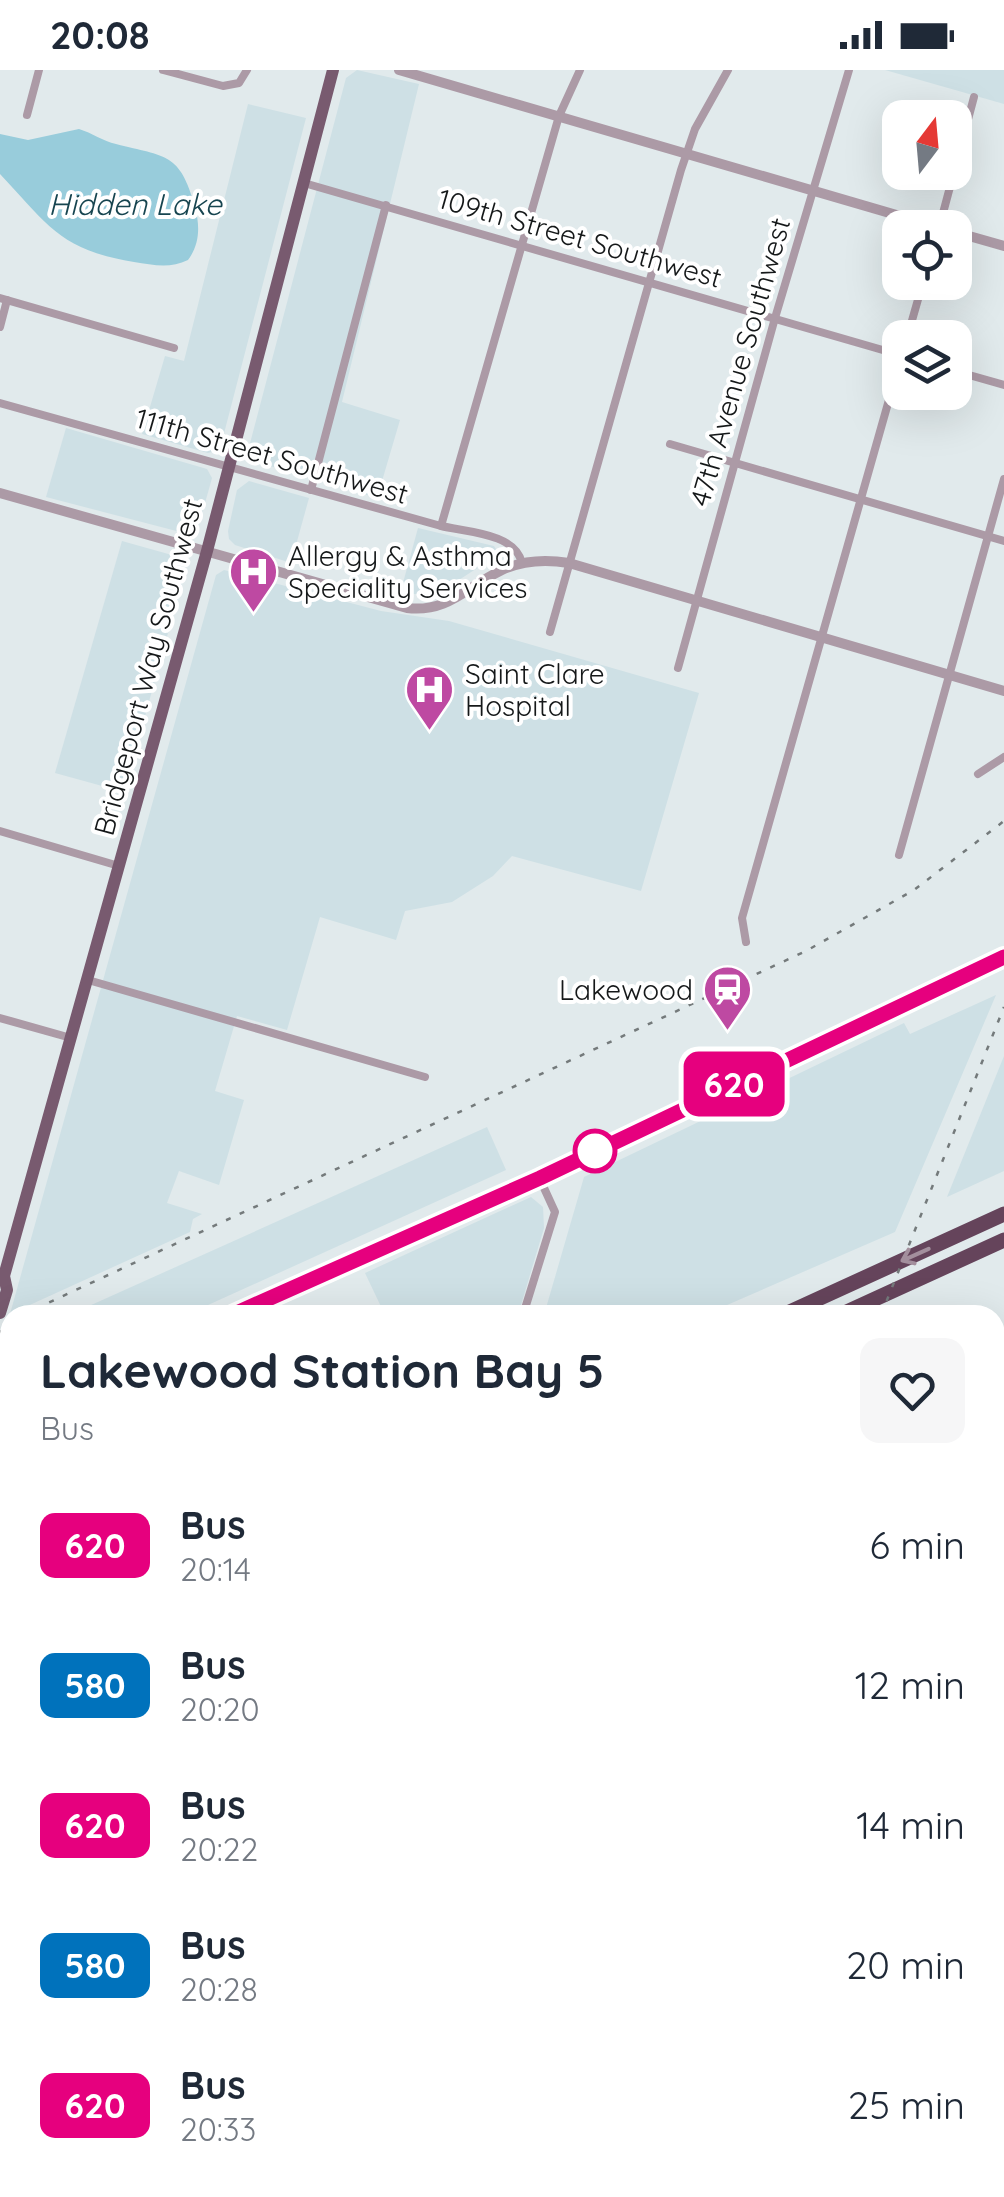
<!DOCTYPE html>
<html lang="en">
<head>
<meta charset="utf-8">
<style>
  body { margin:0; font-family:Quicksand,sans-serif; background:#f6f6f7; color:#1f2937; height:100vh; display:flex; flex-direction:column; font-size:38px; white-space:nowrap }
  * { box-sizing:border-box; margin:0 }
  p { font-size:32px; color:#747a83 }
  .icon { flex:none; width:55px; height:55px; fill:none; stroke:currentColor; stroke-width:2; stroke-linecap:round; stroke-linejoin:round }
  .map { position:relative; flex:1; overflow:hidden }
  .details { position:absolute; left:0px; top:1235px; width:1005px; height:892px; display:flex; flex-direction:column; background:#fff; border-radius:30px 30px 0 0; box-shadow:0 10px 40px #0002 }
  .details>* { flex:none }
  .badge { padding:0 20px; border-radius:15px; font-size:35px; line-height:65px }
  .needle { width:65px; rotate:16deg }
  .tools { position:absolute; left:882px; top:30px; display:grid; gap:20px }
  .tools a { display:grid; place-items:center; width:90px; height:90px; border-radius:20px; background:#fff; box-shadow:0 10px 40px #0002; font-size:50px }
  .map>.badge { position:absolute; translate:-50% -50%; box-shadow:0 0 0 5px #fff }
  .round { display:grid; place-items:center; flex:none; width:105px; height:105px; border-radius:20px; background:#f6f6f7 }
  .summary { display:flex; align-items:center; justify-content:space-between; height:170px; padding:0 40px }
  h1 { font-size:48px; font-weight:700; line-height:75px }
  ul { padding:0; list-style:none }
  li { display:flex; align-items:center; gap:30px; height:140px; padding:0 40px }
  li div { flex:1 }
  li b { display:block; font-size:38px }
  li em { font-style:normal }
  li .badge { min-width:110px; font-weight:700; text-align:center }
  .status { display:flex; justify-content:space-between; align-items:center; height:70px; padding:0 50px; background:#fff; direction:ltr }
  .status svg { height:28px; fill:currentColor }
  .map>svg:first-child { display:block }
  .built { fill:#cee0e5 }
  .water { fill:#98ccdb }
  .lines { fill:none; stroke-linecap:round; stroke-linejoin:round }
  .minor { stroke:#ac9aa6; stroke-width:8 }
  .tertiary { stroke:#ac9aa6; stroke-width:10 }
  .secondary { stroke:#8e7585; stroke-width:11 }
  .primary { stroke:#785a6f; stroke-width:12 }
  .motorway { stroke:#65445b; stroke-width:15 }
  .rail { stroke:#747a7b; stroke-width:2.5; stroke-dasharray:5 10; stroke-linecap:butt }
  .oneway { stroke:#a38f9d }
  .line-casing { stroke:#fff; stroke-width:22 }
  .line { stroke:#e6007e; stroke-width:15 }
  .stop-dot { fill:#fff; stroke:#e6007e; stroke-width:5 }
  .labels { text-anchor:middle; stroke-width:8; stroke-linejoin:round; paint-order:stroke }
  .street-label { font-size:28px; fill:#151819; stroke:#fff }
  .poi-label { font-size:28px; fill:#151819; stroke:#fff; text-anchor:start }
  .water-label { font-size:30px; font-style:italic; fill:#174550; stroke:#fff }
</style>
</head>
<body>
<div class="status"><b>20:08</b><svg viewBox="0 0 49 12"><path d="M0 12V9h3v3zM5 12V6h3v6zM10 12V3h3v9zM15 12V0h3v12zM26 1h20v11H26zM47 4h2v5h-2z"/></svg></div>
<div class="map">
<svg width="1004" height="2127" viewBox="0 0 1004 2127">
  <rect width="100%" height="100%" fill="#e1eaec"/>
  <g class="built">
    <path d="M357 0 419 14 342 332 400 350 377 428 253 391 248 381 346 8Z"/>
    <path d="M885 0H1004V34Z"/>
    <path d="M248 34 306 48 221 375 216 381 208 383 142 364 165 286 184 291Z"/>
    <path d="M66 358 207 399 212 408 198 458 184 463 46 427Z"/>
    <path d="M249 411 309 428 291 493 235 475 229 469 228 461 237 420Z"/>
    <path d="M418 458 494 476 499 484 448 517 420 524H400Z"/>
    <path d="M122 471 179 487 186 498 124 722 55 703Z"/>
    <path d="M224 500 381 541 449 551 699 623 641 821 512 786 493 806 452 832 405 841 396 870 320 847 287 960 237 946 215 1021 244 1030 219 1115 179 1101 167 1133 202 1144 193 1149 190 1162 10 1244 216 505Z"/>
    <path d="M996 925 895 1162 704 1245H544L584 1107 904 953 910 964Z"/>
    <path d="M1004 986V1101L947 1127Z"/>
    <path d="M487 1057 506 1100 186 1245H69Z"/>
    <path d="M531 1127 543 1137 544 1158 518 1245H385L365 1203Z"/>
    <path d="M10 1365V1496L0 1495V1369Z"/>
  </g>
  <path class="water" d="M79 59C92 63 103 71 116 74 166 87 180 82 195 137 200 156 200 174 188 190 170 199 153 195 134 192 60 180 48 155 0 104V64L28 70Z"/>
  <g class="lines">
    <g class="minor">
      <path d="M163 0 223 16 239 13 247 0"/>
      <path d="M27 45 39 0"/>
      <path d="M955 98 974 27"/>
      <path d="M304 113 900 285"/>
      <path d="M939 158 954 102"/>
      <path d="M0 228 174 278"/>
      <path d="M0 257 7 230"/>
      <path d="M907 268 923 212"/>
      <path d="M955 301 1004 315"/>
      <path d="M0 333 441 456C467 462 515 463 522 493"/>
      <path d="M670 374 1004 471"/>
      <path d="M311 420 386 135"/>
      <path d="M441 456 559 46 580 0"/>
      <path d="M550 562 681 100 695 59 728 0"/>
      <path d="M678 598 775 248 849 0"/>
      <path d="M978 704 1004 687"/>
      <path d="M0 761 119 796"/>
      <path d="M899 785 1004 409"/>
      <path d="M746 872 742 848 900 291"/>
      <path d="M88 910 425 1007"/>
      <path d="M0 948 71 968"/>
      <path d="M523 1245 555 1142 539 1107"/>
      <path d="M995 1881 1004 1849"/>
      <path d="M0 1887 10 1890"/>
      <path d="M154 2118 175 2127"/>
      <path d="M270 2127 273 2118"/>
      <path d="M927 2127 929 2118"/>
    </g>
    <g class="tertiary">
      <path d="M399 0 941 158"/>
      <path d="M955 162 1004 176"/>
      <path d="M0 423 407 538C447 543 467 517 500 501 522 490 545 489 569 493L1004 621"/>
      <path d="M995 1476 1004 1448"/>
      <path d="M804 2127 807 2118"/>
    </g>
    <g class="secondary">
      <path d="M232 1245 539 1107 1004 887"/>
      <path d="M0 1350 10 1345"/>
    </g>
    <g class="primary">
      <path d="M0 1243 7 1220 4 1206 207 481 333 0"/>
      <path d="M0 1320 10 1324"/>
    </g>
    <g class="motorway">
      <path d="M783 1245 1004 1144"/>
      <path d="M840 1245 1004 1170"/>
      <path d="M0 1525H10"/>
      <path d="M0 1602 10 1598"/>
      <path d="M0 1626 10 1622"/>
      <path d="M0 1683 10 1672"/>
    </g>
    <g class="rail">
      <path d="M22 1245 806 881 914 820 1004 751"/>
      <path d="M881 1245 1004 937"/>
      <path d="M0 1262 10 1257"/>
      <path d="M532 2127 536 2118"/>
    </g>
  </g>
  <defs><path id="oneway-shaft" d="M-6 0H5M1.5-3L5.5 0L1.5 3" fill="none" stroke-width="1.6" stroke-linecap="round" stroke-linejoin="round" transform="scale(2.5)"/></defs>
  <use class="oneway" href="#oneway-shaft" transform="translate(915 1185) rotate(156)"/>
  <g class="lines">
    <defs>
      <path id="line" d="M232 1245 540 1108 1004 887"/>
    </defs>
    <use href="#line" class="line-casing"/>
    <use href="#line" class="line"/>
  </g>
  <defs>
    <symbol id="hospital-pin" viewBox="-11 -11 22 30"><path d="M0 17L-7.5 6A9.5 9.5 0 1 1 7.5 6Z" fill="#be49a2" stroke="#fff"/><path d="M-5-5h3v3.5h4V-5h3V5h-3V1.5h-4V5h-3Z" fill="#fff"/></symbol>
    <symbol id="station-pin" viewBox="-11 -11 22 30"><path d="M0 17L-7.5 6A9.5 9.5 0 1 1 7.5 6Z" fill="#be49a2" stroke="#fff"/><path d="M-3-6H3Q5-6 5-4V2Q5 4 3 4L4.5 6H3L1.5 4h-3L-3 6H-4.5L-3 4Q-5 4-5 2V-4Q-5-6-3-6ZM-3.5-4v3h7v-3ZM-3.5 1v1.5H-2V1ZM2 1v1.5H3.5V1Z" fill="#fff"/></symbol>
  </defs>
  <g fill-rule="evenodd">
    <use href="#hospital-pin" x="226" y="474" width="55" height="75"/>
    <use href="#hospital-pin" x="402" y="592" width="55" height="75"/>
    <use href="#station-pin" x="700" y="892" width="55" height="75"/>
  </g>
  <circle class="stop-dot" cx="595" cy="1081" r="20"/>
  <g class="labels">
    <g class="street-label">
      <text transform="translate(580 168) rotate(16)" y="10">109th Street Southwest</text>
      <text transform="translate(740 292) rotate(-74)" y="10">47th Avenue Southwest</text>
      <text transform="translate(272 386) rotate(16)" y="10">111th Street Southwest</text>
      <text transform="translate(148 597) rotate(-75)" y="10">Bridgeport Way Southwest</text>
    </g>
    <g class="poi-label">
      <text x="288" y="496">Allergy &amp; Asthma<tspan x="288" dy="32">Speciality Services</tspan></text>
      <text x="465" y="614">Saint Clare<tspan x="465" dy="32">Hospital</tspan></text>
      <text x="693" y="930" text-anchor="end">Lakewood</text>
    </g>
    <g class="water-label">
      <text x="135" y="145">Hidden Lake</text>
    </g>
  </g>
</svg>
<div class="tools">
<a><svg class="needle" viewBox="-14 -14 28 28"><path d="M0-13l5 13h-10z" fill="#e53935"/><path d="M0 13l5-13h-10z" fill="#747a83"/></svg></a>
<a><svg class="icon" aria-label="locate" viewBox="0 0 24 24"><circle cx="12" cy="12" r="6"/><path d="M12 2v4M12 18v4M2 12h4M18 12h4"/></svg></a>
<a><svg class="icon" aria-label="layers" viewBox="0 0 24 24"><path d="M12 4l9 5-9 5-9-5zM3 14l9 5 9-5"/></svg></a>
</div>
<b class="badge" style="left:734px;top:1014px;background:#e6007e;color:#fff">620</b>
<section class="details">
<div class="summary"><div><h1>Lakewood Station Bay 5</h1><p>Bus</p></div><a class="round"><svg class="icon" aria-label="heart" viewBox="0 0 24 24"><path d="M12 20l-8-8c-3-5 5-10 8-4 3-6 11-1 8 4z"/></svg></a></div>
<ul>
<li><span class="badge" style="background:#e6007e;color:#fff">620</span><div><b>Bus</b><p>20:14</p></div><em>6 min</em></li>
<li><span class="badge" style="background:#0072bc;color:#fff">580</span><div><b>Bus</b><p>20:20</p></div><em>12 min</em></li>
<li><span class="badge" style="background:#e6007e;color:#fff">620</span><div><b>Bus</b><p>20:22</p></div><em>14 min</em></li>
<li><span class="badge" style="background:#0072bc;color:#fff">580</span><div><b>Bus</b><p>20:28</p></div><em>20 min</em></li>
<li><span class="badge" style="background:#e6007e;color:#fff">620</span><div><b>Bus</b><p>20:33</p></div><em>25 min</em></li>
</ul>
</section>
</div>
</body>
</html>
